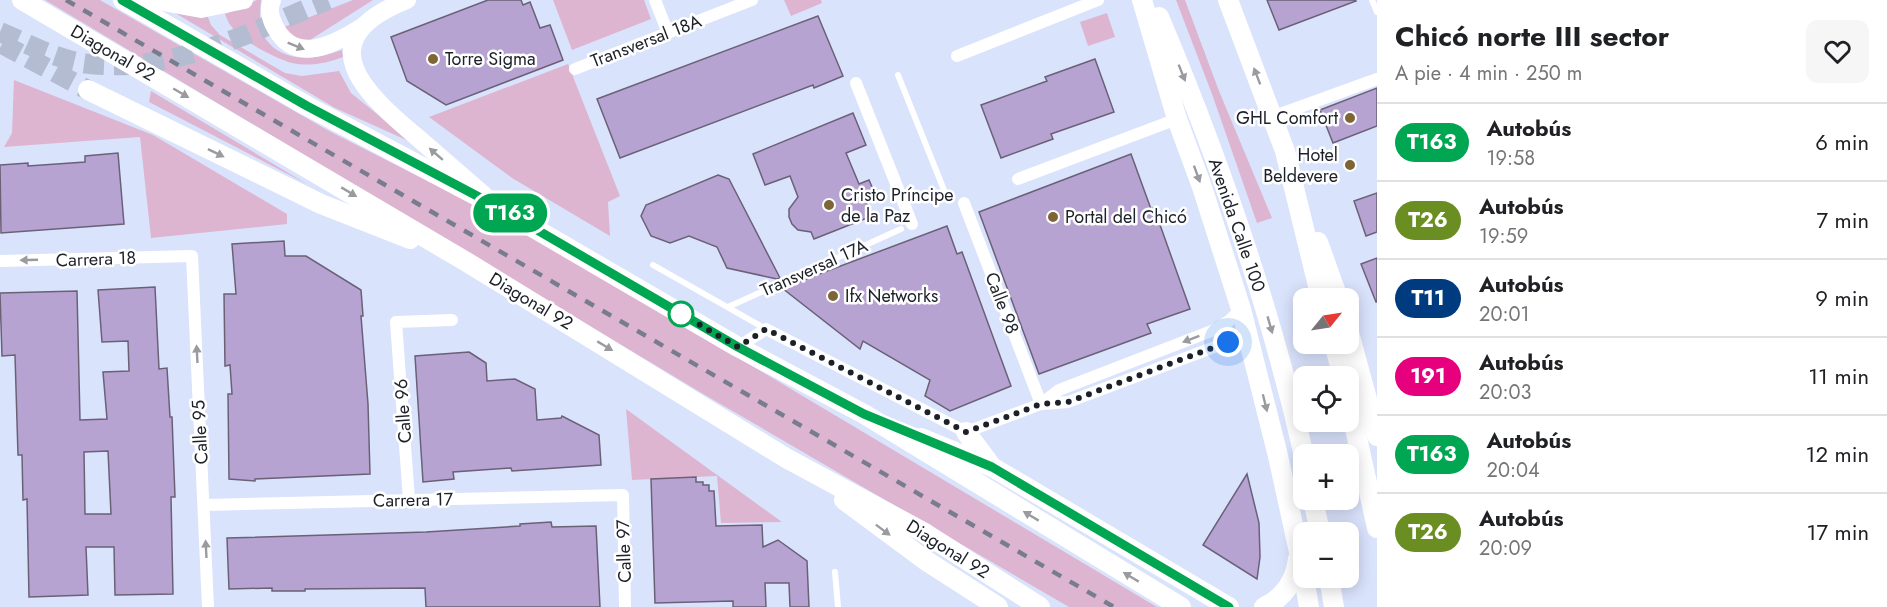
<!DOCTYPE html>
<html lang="es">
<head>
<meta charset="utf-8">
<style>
  body { margin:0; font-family:Jost,sans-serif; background:#f6f6f6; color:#202124; height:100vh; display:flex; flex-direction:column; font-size:22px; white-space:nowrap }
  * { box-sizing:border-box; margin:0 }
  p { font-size:20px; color:#757577 }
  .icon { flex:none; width:33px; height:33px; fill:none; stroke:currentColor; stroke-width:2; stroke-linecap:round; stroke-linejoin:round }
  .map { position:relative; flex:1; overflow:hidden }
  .details { display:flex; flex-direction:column; background:#fff; width:510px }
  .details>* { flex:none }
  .badge { padding:0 12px; border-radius:20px; font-size:21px; line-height:39px }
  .needle { width:39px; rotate:60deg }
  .tools { position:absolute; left:1293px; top:288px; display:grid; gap:12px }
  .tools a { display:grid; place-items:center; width:66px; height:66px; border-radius:12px; background:#fff; box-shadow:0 3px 15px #0003; font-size:30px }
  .you { position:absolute; width:30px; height:30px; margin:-15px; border:4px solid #fff; border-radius:50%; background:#1a73e8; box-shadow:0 0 0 9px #1a73e833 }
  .map>.badge { position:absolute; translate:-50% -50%; box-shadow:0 0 0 3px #fff }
  .round { display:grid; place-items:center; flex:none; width:63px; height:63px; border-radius:12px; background:#f6f6f6 }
  .summary { display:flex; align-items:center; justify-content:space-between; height:102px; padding:0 18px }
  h1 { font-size:28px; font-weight:700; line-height:45px }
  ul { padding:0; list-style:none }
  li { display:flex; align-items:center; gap:18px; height:78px; padding:0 18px; border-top:2px solid #e0e0e0 }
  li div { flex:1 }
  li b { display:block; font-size:22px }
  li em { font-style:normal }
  li .badge { min-width:66px; font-weight:700; text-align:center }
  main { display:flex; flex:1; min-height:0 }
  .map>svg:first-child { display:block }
  .green { fill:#deb5d1 }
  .building { fill:#b7a3d2; stroke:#6a6177; stroke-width:1.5; fill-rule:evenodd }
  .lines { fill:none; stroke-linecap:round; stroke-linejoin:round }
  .primary-tunnel { stroke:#b4bcd2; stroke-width:20; stroke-dasharray:20 10; stroke-linecap:butt }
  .lane { stroke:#fff; stroke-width:6 }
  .street { stroke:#fff; stroke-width:12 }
  .secondary { stroke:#fff; stroke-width:18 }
  .primary { stroke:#fff; stroke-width:20 }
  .rail { stroke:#777d8e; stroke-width:4.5; stroke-dasharray:10 10; stroke-linecap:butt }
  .oneway { fill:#999b9e }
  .line-casing { stroke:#fff; stroke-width:14 }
  .line { stroke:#00a651; stroke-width:9 }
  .walk { stroke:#1c2028; stroke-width:6; stroke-dasharray:0 10.8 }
  .poi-dot { fill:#7d6535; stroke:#fff; stroke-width:2 }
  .stop-dot { fill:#fff; stroke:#00a651; stroke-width:3 }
  .labels { text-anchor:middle; stroke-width:5; stroke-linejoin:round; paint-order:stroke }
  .street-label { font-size:18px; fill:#1c2028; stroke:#fff }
  .poi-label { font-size:18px; fill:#1c2028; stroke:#fff; text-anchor:start }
</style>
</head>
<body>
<main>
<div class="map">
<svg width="1377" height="607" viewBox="0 0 1377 607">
  <rect width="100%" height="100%" fill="#dae3fc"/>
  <g class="green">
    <path d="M45 0H100L331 132 465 200 581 264 1157 607H1069L705 395Z"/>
    <path d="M257 0H261C260 11 259 23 263 33 264 39 270 44 274 48 295 63 319 58 342 50L343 57C328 63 309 67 292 63 275 58 241 41 231 26 228 23 227 18 225 14Z"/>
    <path d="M353 0H373L310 40C298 42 291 35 284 27Z"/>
    <path d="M553 0H644L651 19 572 50Z"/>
    <path d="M784 0H821L822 3 791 16Z"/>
    <path d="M1176 0H1185L1219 91 1272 218 1257 223 1212 94Z"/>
    <path d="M165 7 208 17 211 25 220 35 285 73 302 76 339 71 351 93 413 143 335 108Z"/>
    <path d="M1107 13 1115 37 1088 46 1080 22Z"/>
    <path d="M568 64 620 196 608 202 610 236 512 178 429 117Z"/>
    <path d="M14 80 153 135 287 214V224L151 238 140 137 4 147 12 133Z"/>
    <path d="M151 91 307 184 149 102Z"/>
    <path d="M626 409 782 522 721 523 717 476 632 480Z"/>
  </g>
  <g class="building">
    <path d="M488 0H521L523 5 530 2 540 28 550 25 563 60 446 105 407 81 391 37Z"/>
    <path d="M1267 0H1355L1356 1 1279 30Z"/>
    <path d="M818 16 843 76 814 88 813 85 620 158 597 99Z"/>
    <path d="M1095 59 1114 112 1051 134 1053 139 1001 158 981 105 1047 81 1045 77Z"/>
    <path d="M1377 88V126L1333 143 1320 110Z"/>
    <path d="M853 113 866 145 846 153 859 184 869 180 876 196 865 200 872 216 814 239 811 232 798 230 792 224 789 217V209L798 197 790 176 765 185 753 154Z"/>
    <path d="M118 153 124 224 1 233 0 165 28 163V166L85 162V156Z"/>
    <path d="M1131 154 1151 209 1154 208 1190 309 1147 324 1151 333 1039 374 979 212Z"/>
    <path d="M718 175 729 179 780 278 777 279 727 268 717 247 689 236 670 243 651 236 641 216 646 205Z"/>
    <path d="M1377 193V232L1366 236 1354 201Z"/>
    <path d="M947 226 957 254 962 252 1011 386 950 411 925 396 930 380 863 341 860 349 782 288Z"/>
    <path d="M284 241 285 256H306L361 290 363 316H361L368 404 370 474 255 479V481L229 479 228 394H232L230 365 225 366 224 294H236L232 244Z"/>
    <path d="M1377 258V302H1376L1361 264Z"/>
    <path d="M155 287 159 369 167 368 170 417H172L175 497H171L173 594 115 595 114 547H86L88 595 29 597 27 499 23 500 22 455H18L15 355 2 356 0 293 77 291 80 420 107 419 103 372 129 371 128 341 102 342 98 290ZM108 451 111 514H85L84 452Z"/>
    <path d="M469 352 486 363 487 381 515 379 535 389 537 420 561 418 562 416 599 435 601 465 512 471 511 468 453 472 454 479 423 482 415 356Z"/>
    <path d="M1247 474 1259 523 1260 557 1257 579 1203 545Z"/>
    <path d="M696 477V482H703V485H709V491H714L716 526 762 525 763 547 778 540 807 561 809 607H790L789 583H765L766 607H733V601L655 603 651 479Z"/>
    <path d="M551 522 552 527 596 526 600 607H426L425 588 305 589V591H272V588L229 589 227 538 426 532 520 526V524Z"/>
  </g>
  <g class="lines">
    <g class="primary-tunnel">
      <path d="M0 32C26 43 54 58 82 63 169 76 250 32 328 0"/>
      <path d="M2 44 88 90"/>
    </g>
    <g class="lane">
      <path d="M1372 0 1377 12"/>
      <path d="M898 75 944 190"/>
      <path d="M653 265 766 329"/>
      <path d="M728 307 901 229"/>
      <path d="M835 572 838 607"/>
    </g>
    <g class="street">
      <path d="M655 0 668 33"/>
      <path d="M957 56 1098 0"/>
      <path d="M575 69 752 0"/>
      <path d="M856 83 912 224"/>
      <path d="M1272 117 1377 79"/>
      <path d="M1018 179 1177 119"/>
      <path d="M964 203 1041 404"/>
      <path d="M0 261 192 256 208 607"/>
      <path d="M738 347 766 329 966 432 1041 404 1059 390 1214 330 1229 321 1241 309"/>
      <path d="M1042 404 1068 402 1228 342H1241L1251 347"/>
      <path d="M409 500 396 322 452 320"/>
      <path d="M204 505 623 495 625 607"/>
    </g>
    <g class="secondary">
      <path d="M152 0 201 9 244 0"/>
      <path d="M272 0C268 9 270 18 275 27 295 66 335 44 362 27"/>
      <path d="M407 0C307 40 363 92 418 138 440 157 462 176 484 195"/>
    </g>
    <g class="primary">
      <path d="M22 0 465 261 786 458 923 532 1040 607"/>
      <path d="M123 0 307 106 496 206 738 347 864 414 1181 607"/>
      <path d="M1142 0 1177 119 1202 187 1241 309 1278 456 1304 575"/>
      <path d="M1228 0 1285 151 1321 298"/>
      <path d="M1159 17C1219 159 1270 305 1304 456"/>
      <path d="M88 90 321 204 410 239"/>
      <path d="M1318 242 1338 298"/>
      <path d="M1348 329 1377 436"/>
      <path d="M1334 344 1343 376"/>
      <path d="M1348 397 1377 528"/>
      <path d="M966 432 992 467"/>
      <path d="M921 438 992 467 1229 607"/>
      <path d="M844 500 925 560 998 607"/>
      <path d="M1313 500 1320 532"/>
      <path d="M1304 578 1309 607"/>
      <path d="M1329 578 1334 607"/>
      <path d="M1264 607C1284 598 1296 580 1298 558"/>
    </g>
    <path class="rail" d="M66 0 1114 607"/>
  </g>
  <defs><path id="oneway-solid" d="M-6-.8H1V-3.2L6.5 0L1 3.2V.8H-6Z" transform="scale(1.5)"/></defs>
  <g class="oneway">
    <use href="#oneway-solid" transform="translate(296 46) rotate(22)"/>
    <use href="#oneway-solid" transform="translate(1182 73) rotate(68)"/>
    <use href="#oneway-solid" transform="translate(1257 76) rotate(-111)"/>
    <use href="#oneway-solid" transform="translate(181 93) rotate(30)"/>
    <use href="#oneway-solid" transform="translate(216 153) rotate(26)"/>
    <use href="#oneway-solid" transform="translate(436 154) rotate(-139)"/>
    <use href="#oneway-solid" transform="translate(1197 174) rotate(70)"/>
    <use href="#oneway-solid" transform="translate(349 192) rotate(31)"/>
    <use href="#oneway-solid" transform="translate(29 260) rotate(178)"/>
    <use href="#oneway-solid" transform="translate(1270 325) rotate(74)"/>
    <use href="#oneway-solid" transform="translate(1191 339) rotate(159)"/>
    <use href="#oneway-solid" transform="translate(605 346) rotate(31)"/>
    <use href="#oneway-solid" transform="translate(197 354) rotate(-93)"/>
    <use href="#oneway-solid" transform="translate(1265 403) rotate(76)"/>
    <use href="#oneway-solid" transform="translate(1031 516) rotate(-149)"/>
    <use href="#oneway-solid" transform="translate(883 530) rotate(37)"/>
    <use href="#oneway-solid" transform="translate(206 549) rotate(-93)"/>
    <use href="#oneway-solid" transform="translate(1131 577) rotate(-149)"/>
  </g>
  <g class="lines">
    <defs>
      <path id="line" d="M122 0 307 106 496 206 738 347 864 414 992 467 1229 607"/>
    </defs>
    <use href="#line" class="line-casing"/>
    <use href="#line" class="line"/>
    <path class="walk" d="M681 314 738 347 766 329 966 432 1041 404 1068 402 1228 342"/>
  </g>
  <g class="poi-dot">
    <circle cx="433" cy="59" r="6"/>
    <circle cx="1350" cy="118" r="6"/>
    <circle cx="1350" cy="165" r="6"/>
    <circle cx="829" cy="205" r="6"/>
    <circle cx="1053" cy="217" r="6"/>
    <circle cx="833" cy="296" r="6"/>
  </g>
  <circle class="stop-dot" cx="681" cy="314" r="12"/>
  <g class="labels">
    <g class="street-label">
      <text transform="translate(646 41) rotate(-21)" y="6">Transversal 18A</text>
      <text transform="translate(113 53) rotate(30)" y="6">Diagonal 92</text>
      <text transform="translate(1237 225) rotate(71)" y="6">Avenida Calle 100</text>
      <text transform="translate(96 259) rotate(-2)" y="6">Carrera 18</text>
      <text transform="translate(814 268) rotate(-24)" y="6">Transversal 17A</text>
      <text transform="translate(531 301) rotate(31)" y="6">Diagonal 92</text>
      <text transform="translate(1002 303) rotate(69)" y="6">Calle 98</text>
      <text transform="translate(403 411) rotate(-94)" y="6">Calle 96</text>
      <text transform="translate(200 432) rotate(-93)" y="6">Calle 95</text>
      <text transform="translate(413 500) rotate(-1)" y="6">Carrera 17</text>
      <text transform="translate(948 549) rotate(32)" y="6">Diagonal 92</text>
      <text transform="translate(624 551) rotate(-92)" y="6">Calle 97</text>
    </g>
    <g class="poi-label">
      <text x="445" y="65">Torre Sigma</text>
      <text x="1338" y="124" text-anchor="end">GHL Comfort</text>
      <text x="1338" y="161" text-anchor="end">Hotel<tspan x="1338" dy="21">Beldevere</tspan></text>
      <text x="841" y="201">Cristo Príncipe<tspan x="841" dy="21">de la Paz</tspan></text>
      <text x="1065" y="223">Portal del Chicó</text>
      <text x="845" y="302">Ifx Networks</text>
    </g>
  </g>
</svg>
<div class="tools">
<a><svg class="needle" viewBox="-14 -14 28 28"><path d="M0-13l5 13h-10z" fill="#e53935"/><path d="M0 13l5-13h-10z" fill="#757577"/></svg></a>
<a><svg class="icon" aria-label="locate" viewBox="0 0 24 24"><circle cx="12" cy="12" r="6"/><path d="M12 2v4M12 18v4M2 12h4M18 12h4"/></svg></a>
<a>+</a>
<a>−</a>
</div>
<div class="you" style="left:1228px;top:342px"></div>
<b class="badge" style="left:510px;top:213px;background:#00a651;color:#fff">T163</b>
</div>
<section class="details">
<div class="summary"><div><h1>Chicó norte III sector</h1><p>A pie · 4 min · 250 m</p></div><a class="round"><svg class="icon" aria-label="heart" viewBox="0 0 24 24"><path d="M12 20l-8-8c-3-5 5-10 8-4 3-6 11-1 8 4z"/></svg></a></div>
<ul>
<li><span class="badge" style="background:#00a651;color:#fff">T163</span><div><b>Autobús</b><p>19:58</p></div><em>6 min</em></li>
<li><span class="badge" style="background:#6b8e23;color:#fff">T26</span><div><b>Autobús</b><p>19:59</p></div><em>7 min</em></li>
<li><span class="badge" style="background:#003b80;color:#fff">T11</span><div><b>Autobús</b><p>20:01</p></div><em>9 min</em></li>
<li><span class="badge" style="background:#e6007e;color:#fff">191</span><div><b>Autobús</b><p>20:03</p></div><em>11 min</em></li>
<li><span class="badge" style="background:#00a651;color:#fff">T163</span><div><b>Autobús</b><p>20:04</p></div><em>12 min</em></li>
<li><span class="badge" style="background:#6b8e23;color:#fff">T26</span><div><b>Autobús</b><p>20:09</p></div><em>17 min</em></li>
</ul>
</section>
</main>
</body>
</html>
